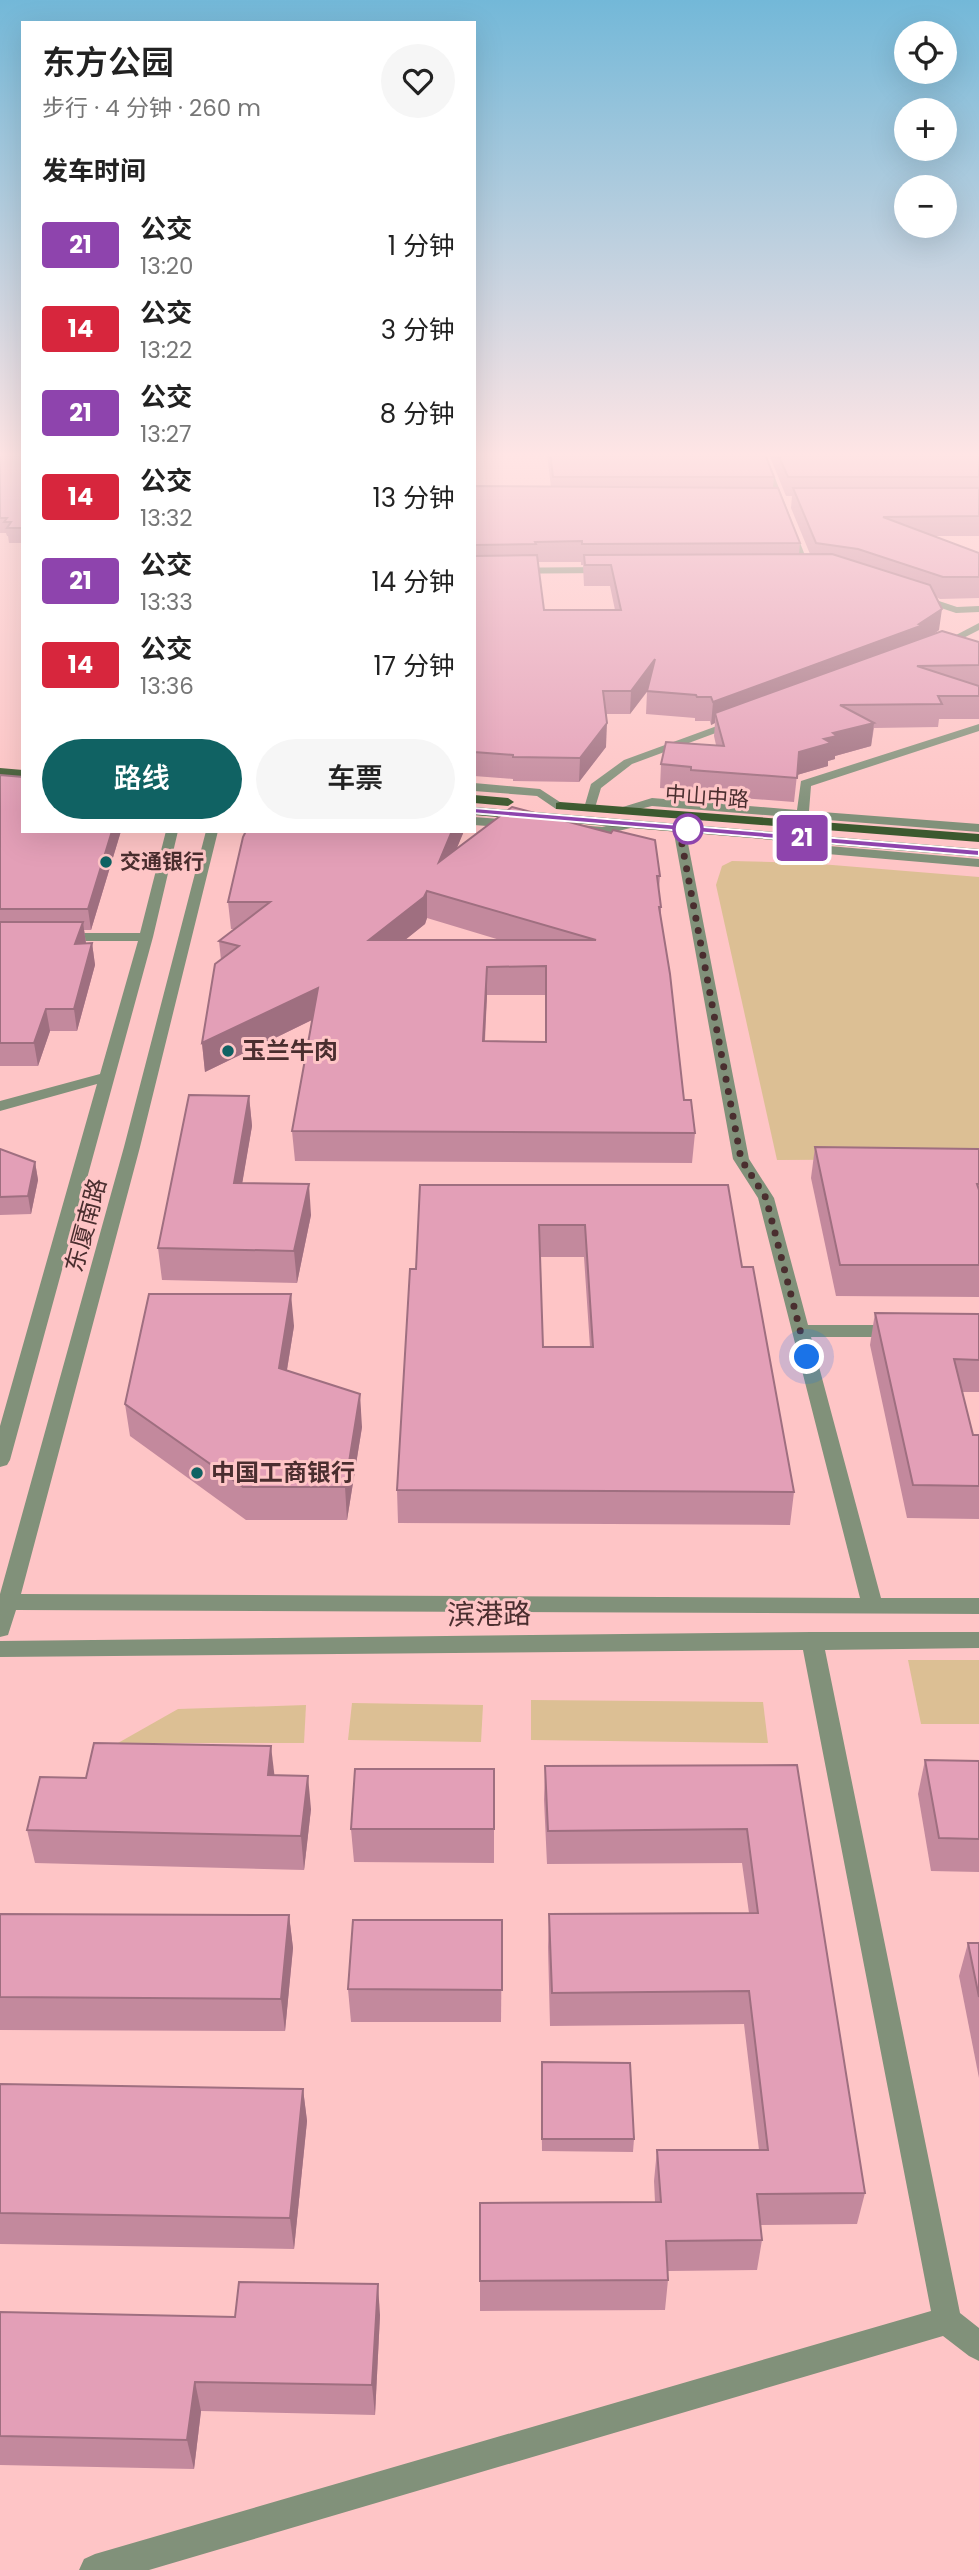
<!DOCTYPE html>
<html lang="zh">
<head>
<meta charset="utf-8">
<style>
  body { margin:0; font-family:Poppins,"Noto Sans SC",sans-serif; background:#f6f6f6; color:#222; height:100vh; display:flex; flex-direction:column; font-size:26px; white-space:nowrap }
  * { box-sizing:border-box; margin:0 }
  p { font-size:23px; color:#767676 }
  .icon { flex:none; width:38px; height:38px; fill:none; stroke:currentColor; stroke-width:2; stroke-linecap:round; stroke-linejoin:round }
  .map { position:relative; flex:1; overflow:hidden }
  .side { position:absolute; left:21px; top:21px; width:455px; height:812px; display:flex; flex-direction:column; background:#fff; border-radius:0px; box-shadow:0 7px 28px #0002 }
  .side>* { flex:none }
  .badge { padding:0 14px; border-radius:5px; font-size:24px; line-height:46px }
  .buttons { position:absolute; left:894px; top:21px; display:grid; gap:14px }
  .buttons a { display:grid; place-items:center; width:63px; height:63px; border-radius:50%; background:#fff; box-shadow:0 7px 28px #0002; font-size:35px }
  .you { position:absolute; width:35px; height:35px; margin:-18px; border:5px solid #fff; border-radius:50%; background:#1a73e8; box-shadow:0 0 0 10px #1a73e833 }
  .map>.badge { position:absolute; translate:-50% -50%; box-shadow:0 0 0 4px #fff }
  h2 { padding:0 21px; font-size:26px; line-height:63px }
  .round { display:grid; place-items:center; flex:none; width:74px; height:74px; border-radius:37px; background:#f6f6f6 }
  .head { display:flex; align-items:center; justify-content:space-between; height:119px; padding:0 21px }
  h1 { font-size:33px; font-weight:600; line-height:52px }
  .cta { display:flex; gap:14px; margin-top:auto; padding:14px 21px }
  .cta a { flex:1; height:80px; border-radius:42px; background:#106263; color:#fff; font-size:28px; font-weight:600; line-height:80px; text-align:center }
  .cta a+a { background:#f6f6f6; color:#222 }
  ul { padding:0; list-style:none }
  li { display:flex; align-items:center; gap:21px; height:84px; padding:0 21px }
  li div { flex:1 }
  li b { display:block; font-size:26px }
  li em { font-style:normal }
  li .badge { min-width:77px; font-weight:700; text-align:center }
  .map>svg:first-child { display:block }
  .green { fill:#dcbf94 }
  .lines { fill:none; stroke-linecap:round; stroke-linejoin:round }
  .minor { fill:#81917a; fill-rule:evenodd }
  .major { fill:#3c592f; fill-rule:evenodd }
  .wall { fill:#c3899d; fill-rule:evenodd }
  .shaded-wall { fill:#9f6f80 }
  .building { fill:#e39fb7; stroke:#9f6f80; stroke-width:2; fill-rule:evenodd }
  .line { fill:#8e44ad; stroke:#fff; stroke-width:2 }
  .walk { stroke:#4a2e2f; stroke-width:7; stroke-dasharray:0 12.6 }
  .stop-dot { fill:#fff; stroke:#8e44ad; stroke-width:3.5 }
  .poi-dot { fill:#106263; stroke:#fec5c6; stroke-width:2.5 }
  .labels { text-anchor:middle; stroke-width:6; stroke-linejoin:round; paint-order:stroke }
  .far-street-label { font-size:21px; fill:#4a2e2f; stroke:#fec5c6 }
  .far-poi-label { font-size:21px; font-weight:bold; fill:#4a2e2f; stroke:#fec5c6; text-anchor:start }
  .poi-label { font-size:24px; font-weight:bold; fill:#4a2e2f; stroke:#fec5c6; text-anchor:start }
  .street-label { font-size:24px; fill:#4a2e2f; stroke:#fec5c6 }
  .near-street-label { font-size:28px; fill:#4a2e2f; stroke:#fec5c6 }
</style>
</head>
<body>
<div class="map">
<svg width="979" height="2570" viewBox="0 0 979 2570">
  <rect width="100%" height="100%" fill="#fec5c6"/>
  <g class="green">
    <path d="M732 861 808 863 979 877V1159L777 1160 716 885 722 866Z"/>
    <path d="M908 1660H979V1724H921Z"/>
    <path d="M531 1700 763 1702 768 1743 531 1740Z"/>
    <path d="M352 1703 483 1705 481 1742 348 1740Z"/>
    <path d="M306 1705 304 1743H118L178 1709Z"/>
  </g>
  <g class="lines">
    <g class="minor">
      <path d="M757 452H765L811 571 803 569Z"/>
      <path d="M474 568 607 567 612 570 607 573 474 574Z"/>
      <path d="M918 594 957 607 979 606V612L956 613 914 599V595Z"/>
      <path d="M979 623V630L944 648 935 646Z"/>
      <path d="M736 719 742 722 740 724 632 764 601 788 594 811 584 808 591 784 624 760Z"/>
      <path d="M979 724V731L811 786 809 811 979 824V832L652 806 619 814 613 810 652 798 797 810 801 781Z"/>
      <path d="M474 783 540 789 566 806 556 809 537 796 474 791Z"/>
      <path d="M474 817 513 820 519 824 513 828 474 825Z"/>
      <path d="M631 820 635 821V827C617 831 589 841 573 829L579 825 602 827Z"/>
      <path d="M679 824 685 828 749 1159 774 1198 808 1325H895L904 1331 895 1337H811L881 1598H979V1614L16 1610 8 1635 0 1637V1594L124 1147 206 831H218L140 1147 21 1594 860 1598 758 1198 733 1159 673 828Z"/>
      <path d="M166 831H178L153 937 10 1460 7 1465 0 1467V1426L97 1084 0 1111V1101L100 1074 138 941H63L56 937 63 933H140Z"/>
      <path d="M773 832 806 844 979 859V867L804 852 769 839 767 836Z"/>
      <path d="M812 1632H979V1648L825 1650 960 2313 979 2328V2361L969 2356 943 2336 149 2570H79L84 2559 95 2554 931 2311 803 1650 0 1657V1641Z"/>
    </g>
    <g class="major">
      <path d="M0 768 23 770V778L0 776Z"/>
      <path d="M474 795 508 798 514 802 508 806 474 803Z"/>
      <path d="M560 802 979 834V842L556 809V803Z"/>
      <path d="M474 807 979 849V857L474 815Z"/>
    </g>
  </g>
  <g class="wall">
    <path d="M0 452H23V543H9L8 536H7L6 533H0Z"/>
    <path d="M474 452H764L774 477 773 488 800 543 799 554H810L791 508 792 496H786L768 452H979V536H935L979 553V598L940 599 936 597 939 630 934 634 979 642V719H939L938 727 874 728 871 746 835 756V759L828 761V766L797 775 794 802 689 794V790L660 788 661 764 716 745 714 736 715 723 711 725 710 721H695V718L646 714 647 692 630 714H606V747L579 782 513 781V779L474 776V486L551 487 547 454 474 453ZM538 562H581V565H583L584 586H610L615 610H544Z"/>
    <path d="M0 775 121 831 91 930H84L86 943H92L95 965 77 1031H50L38 1066H0Z"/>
    <path d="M246 831H464L456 849 660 876 659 890 661 907V917L684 1100 695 1133 692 1163 295 1161 292 1131 312 1020 205 1072 202 1043 221 960 219 941 234 929H231L228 902ZM427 918 500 940H405L425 924ZM487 995H546V1042L485 1041Z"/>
    <path d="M249 1096 252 1126 242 1183 311 1215 297 1283 162 1280 158 1248Z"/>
    <path d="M815 1147 979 1149V1297L836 1296 811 1178Z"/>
    <path d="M0 1149 35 1162 38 1180 31 1214 0 1215Z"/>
    <path d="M420 1185H728L742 1267 794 1492 790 1525 398 1523 397 1490 416 1269ZM540 1257H584L590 1347H543Z"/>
    <path d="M875 1313 979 1314V1392H962L973 1435H979V1519L907 1518 870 1345Z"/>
    <path d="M294 1326 287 1370 362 1427 347 1520H246L130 1436 125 1404Z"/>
    <path d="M925 1760 979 1761V1872L931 1871 918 1794Z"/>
    <path d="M797 1765 865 2193 857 2224 760 2225 762 2240 757 2270 668 2271V2280L665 2310 480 2311V2203L655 2202 654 2181 657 2150H759L744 2024 550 2026 548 1947 549 1914 749 1913 742 1863 547 1864 544 1800 545 1766Z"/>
    <path d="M494 1769V1863L354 1862 351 1829Z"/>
    <path d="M86 1778 311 1809 304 1870 35 1863 27 1830Z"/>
    <path d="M0 1914 289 1915 293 1948 285 2031 0 2030Z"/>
    <path d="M502 1920 501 2022H351L348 1989Z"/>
    <path d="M968 1943H979V2078L959 1976Z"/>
    <path d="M541 2075 634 2139 633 2152 542 2151Z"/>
    <path d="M0 2084 303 2089 307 2121 294 2249 0 2244Z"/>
    <path d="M0 2312 235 2317 380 2315 375 2415 201 2411 194 2469 0 2465Z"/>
  </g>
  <g class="shaded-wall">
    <path d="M942 609 939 630 920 643 715 713V723L711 725 713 702 919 624Z"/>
    <path d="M655 659 654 682 630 714 631 691Z"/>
    <path d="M607 723 606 747 579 782 580 758Z"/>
    <path d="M874 723 871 746 835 756V759L828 761V766L797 775 799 752 833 733Z"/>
    <path d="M112 831H121L91 930 88 909Z"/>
    <path d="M452 831H464L440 889 439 862Z"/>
    <path d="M427 891V918L425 924 370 968 369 940Z"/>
    <path d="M83 922 86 944H75Z"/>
    <path d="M92 943 95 965 77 1031 74 1009Z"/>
    <path d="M487 967V995L483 1070V1041Z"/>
    <path d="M318 988 320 1016 205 1072 202 1043Z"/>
    <path d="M46 1009 50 1031 38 1066 34 1043Z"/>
    <path d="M249 1096 252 1126 237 1214 234 1183Z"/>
    <path d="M35 1162 38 1180 31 1214 28 1196Z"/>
    <path d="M309 1184 311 1215 297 1283 294 1251Z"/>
    <path d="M291 1294 294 1326 282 1400 279 1368Z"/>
    <path d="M360 1394 362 1427 347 1520 345 1487Z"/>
    <path d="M271 1746 275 1780 268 1775Z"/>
    <path d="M308 1776 311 1809 304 1870 301 1836Z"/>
    <path d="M289 1915 293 1948 285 2031 281 1999Z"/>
    <path d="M303 2089 307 2121 294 2249 290 2218Z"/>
    <path d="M378 2284 380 2315 375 2415 372 2385Z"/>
    <path d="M195 2382 201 2411 194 2469 187 2440Z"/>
  </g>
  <g class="building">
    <path d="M0 452H23V528H7L11 522H4L7 518H0Z"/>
    <path d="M550 452H764L774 477H553Z"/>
    <path d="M777 452H979V477H788Z"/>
    <path d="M474 486 778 488 800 543 582 544V541L535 542 536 544 474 545Z"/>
    <path d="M793 488H979V516L883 517 979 553V577H943L858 549 816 543Z"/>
    <path d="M832 554 930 585 942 609 919 624 923 625 713 702 711 697H697L696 695 647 691 655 659 631 691H603L607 723 580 758 513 757V755L474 752V556L537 555 544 610H621L611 565H585L584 555Z"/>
    <path d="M942 631 979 642V665L917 666 979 686V696H938L942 704 840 705 874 723 833 733 837 736 824 739 831 743 799 752 797 778 691 770V767L661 764 666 742 724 746 715 713Z"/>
    <path d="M0 775 23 777V831H112L88 909H0Z"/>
    <path d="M512 807 611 833 613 830 655 840 660 876H657L661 907H659L670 974 684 1100H691L695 1133 292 1131 318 988 202 1043 215 964 239 946 219 941 270 902H228L243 837 246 831H452L439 862ZM427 891 596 940H369L424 897ZM546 966V1042L483 1041 487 967Z"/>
    <path d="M0 922H83L75 944 92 943 74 1009H46L34 1043H0Z"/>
    <path d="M189 1095 249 1096 234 1183 309 1184 294 1251 158 1248Z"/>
    <path d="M815 1147 979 1149V1184H977L979 1190V1265H840Z"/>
    <path d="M0 1149 35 1162 28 1196 0 1197Z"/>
    <path d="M420 1185H728L742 1267H753L794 1492 397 1490 410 1269H416ZM539 1225H585L593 1347H543Z"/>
    <path d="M149 1294H291L279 1368 360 1394 345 1487H243L125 1404Z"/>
    <path d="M875 1313 979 1314V1360L954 1359 973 1435H979V1486L913 1485Z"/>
    <path d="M94 1743 271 1746 268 1775 308 1776 301 1836 27 1830 40 1777 86 1778Z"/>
    <path d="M925 1760 979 1761V1839L939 1838Z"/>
    <path d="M797 1765 865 2193 757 2194 762 2240 666 2241 668 2280 480 2281V2203L661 2202 657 2150H768L749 1991 552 1993 549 1914 758 1913 747 1829 548 1831 545 1766Z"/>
    <path d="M355 1769H494V1829H351Z"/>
    <path d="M0 1914 289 1915 281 1999 0 1997Z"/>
    <path d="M353 1920H502V1990L348 1989Z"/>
    <path d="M968 1943H979V1997Z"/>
    <path d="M542 2062 630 2063 634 2139H542Z"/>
    <path d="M0 2084 303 2089 290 2218 0 2213Z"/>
    <path d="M239 2282 378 2284 372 2385 195 2382 187 2440 0 2436V2312L235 2317Z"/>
  </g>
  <linearGradient id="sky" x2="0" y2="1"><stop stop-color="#73b8d8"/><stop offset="0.56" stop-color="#ffe5e5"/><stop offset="1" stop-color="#ffe5e5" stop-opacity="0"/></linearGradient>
  <rect width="979" height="812" fill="url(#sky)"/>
  <path class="line" d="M474 808 979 850V856L471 813V809Z"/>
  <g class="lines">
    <path class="walk" d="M688 829 679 828 741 1159 766 1198 807 1357"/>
  </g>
  <circle class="stop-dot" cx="688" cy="829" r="14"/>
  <g class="poi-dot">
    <circle cx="106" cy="862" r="7"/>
    <circle cx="228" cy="1051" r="7"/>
    <circle cx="197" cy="1473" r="7"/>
  </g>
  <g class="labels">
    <g class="far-street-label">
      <text transform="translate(707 797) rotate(4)" y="7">中山中路</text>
    </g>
    <g class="far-poi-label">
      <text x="120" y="869">交通银行</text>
    </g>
    <g class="poi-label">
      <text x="242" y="1059">玉兰牛肉</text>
      <text x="211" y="1481">中国工商银行</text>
    </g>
    <g class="street-label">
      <text transform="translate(86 1225) rotate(-75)" y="8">东厦南路</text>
    </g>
    <g class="near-street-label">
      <text transform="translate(489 1614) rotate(-1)" y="10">滨港路</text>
    </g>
  </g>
</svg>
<div class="buttons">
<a><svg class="icon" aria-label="locate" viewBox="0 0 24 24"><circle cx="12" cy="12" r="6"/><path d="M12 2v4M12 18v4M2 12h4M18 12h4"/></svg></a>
<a>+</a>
<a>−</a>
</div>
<div class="you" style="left:807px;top:1357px"></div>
<b class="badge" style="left:802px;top:838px;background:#8e44ad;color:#fff">21</b>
<section class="side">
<div class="head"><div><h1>东方公园</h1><p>步行 · 4 分钟 · 260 m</p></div><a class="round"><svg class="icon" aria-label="heart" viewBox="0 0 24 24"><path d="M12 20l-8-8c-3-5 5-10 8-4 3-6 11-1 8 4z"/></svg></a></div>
<h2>发车时间</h2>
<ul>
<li><span class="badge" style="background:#8e44ad;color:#fff">21</span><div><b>公交</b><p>13:20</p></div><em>1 分钟</em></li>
<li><span class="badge" style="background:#d7263d;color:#fff">14</span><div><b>公交</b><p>13:22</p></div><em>3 分钟</em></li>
<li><span class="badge" style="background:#8e44ad;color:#fff">21</span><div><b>公交</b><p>13:27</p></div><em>8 分钟</em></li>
<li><span class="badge" style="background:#d7263d;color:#fff">14</span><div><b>公交</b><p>13:32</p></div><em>13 分钟</em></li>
<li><span class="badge" style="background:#8e44ad;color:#fff">21</span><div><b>公交</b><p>13:33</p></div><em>14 分钟</em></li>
<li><span class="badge" style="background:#d7263d;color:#fff">14</span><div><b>公交</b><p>13:36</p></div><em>17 分钟</em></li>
</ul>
<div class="cta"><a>路线</a><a>车票</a></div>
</section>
</div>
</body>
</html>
